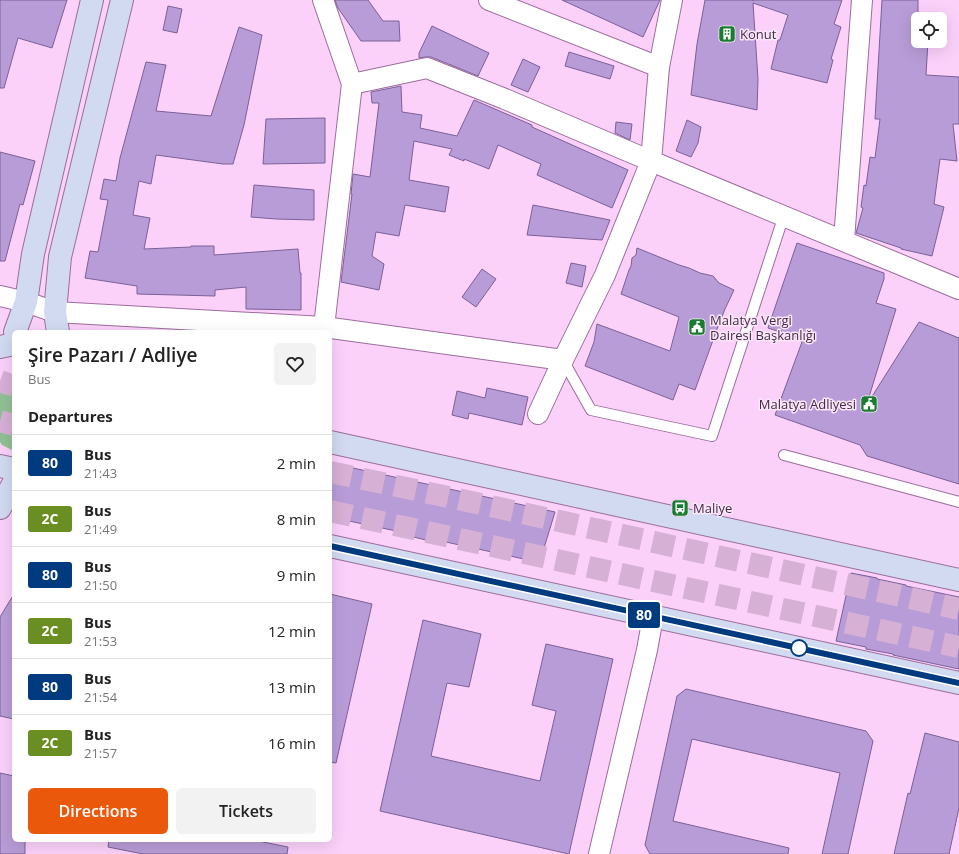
<!DOCTYPE html>
<html lang="en">
<head>
<meta charset="utf-8">
<style>
  body { margin:0; font-family:"Open Sans",sans-serif; background:#f2f2f2; color:#222; height:100vh; display:flex; flex-direction:column; font-size:15px; white-space:nowrap }
  * { box-sizing:border-box; margin:0 }
  p { font-size:13px; color:#767676 }
  .icon { flex:none; width:22px; height:22px; fill:none; stroke:currentColor; stroke-width:2; stroke-linecap:round; stroke-linejoin:round }
  .map { position:relative; flex:1; overflow:hidden }
  .side { position:absolute; left:12px; top:330px; width:320px; height:512px; display:flex; flex-direction:column; background:#fff; border-radius:6px; box-shadow:0 4px 16px #0002 }
  .side>* { flex:none }
  .badge { padding:0 8px; border-radius:3px; font-size:14px; line-height:26px }
  .fabs { position:absolute; left:911px; top:12px; display:grid; gap:8px }
  .fabs a { display:grid; place-items:center; width:36px; height:36px; border-radius:6px; background:#fff; box-shadow:0 4px 16px #0002; font-size:20px }
  .map>.badge { position:absolute; translate:-50% -50%; box-shadow:0 0 0 2px #fff }
  h2 { padding:0 16px; font-size:15px; line-height:36px }
  .round { display:grid; place-items:center; flex:none; width:42px; height:42px; border-radius:6px; background:#f2f2f2 }
  .summary { display:flex; align-items:center; justify-content:space-between; height:68px; padding:0 16px }
  h1 { font-size:19px; font-weight:600; line-height:30px }
  .action { display:flex; gap:8px; margin-top:auto; padding:8px 16px }
  .action a { flex:1; height:46px; border-radius:6px; background:#ea580c; color:#fff; font-size:16px; font-weight:600; line-height:46px; text-align:center }
  .action a+a { background:#f2f2f2; color:#222 }
  ul { padding:0; list-style:none }
  li { display:flex; align-items:center; gap:12px; height:56px; padding:0 16px; border-top:1px solid #e0e0e0 }
  li div { flex:1 }
  li b { display:block; font-size:15px }
  li em { font-style:normal }
  li .badge { min-width:44px; font-weight:700; text-align:center }
  .map>svg:first-child { display:block }
  .green { fill:#92bf95 }
  .building { fill:#b89cd7; stroke:#7b6097 }
  .lines { fill:none; stroke-linecap:round; stroke-linejoin:round }
  .highway-tunnel { stroke:#d6b0d5; stroke-width:22; stroke-dasharray:22 11; stroke-linecap:butt }
  .lane-casing { stroke:#9c6d9c; stroke-width:12 }
  .street-casing { stroke:#9c6d9c; stroke-width:22 }
  .secondary-casing { stroke:#9c6d9c; stroke-width:24 }
  .lane { stroke:#fff; stroke-width:10 }
  .street { stroke:#fff; stroke-width:20 }
  .secondary { stroke:#d1daf0; stroke-width:22 }
  .line-casing { stroke:#fff; stroke-width:9 }
  .line { stroke:#003b80; stroke-width:6 }
  .stop-dot { fill:#fff; stroke:#003b80; stroke-width:2 }
  .labels { text-anchor:middle; stroke-width:3; stroke-linejoin:round; paint-order:stroke }
  .poi-label { font-size:13px; fill:#412d41; stroke:#fbe6fb; text-anchor:start }
</style>
</head>
<body>
<div class="map">
<svg width="959" height="854" viewBox="0 0 959 854">
  <rect width="100%" height="100%" fill="#fbd1fa"/>
  <path class="green" d="M14 375V451L2 445 0 442V384L7 378Z"/>
  <g class="building">
    <path d="M0 0H67L52 48 18 38 4 88H0Z"/>
    <path d="M335 0H368L383 21H399L400 41H361L338 8Z"/>
    <path d="M562 0H660L643 37Z"/>
    <path d="M705 0H753V1V0H842L834 24 841 27 831 59 833 60 827 83 771 69 778 40H780L788 15 753 3 758 79 757 110 691 95 697 44Z"/>
    <path d="M882 0H918V41H928L926 75 959 77V124H953L957 161 940 159 934 204 944 207 932 256 901 249V248L856 233 863 208 861 207 864 185 866 186 870 157 875 158 880 119H875Z"/>
    <path d="M168 6 182 9 177 33 163 30Z"/>
    <path d="M432 26 489 53 478 76 431 57H425L419 58V53Z"/>
    <path d="M239 27 262 35 244 125 233 164H223L156 155 151 184 139 181 133 215 150 218 144 249 191 247V246H214V255L298 249 300 273H301V310L246 309V287L215 290V296L137 294V286L85 278 90 251 98 252 108 200 100 199 104 179 116 181 120 158 146 62 166 65 156 111 211 116Z"/>
    <path d="M569 52 614 66 610 79 565 66Z"/>
    <path d="M523 59 540 67 528 92 511 85Z"/>
    <path d="M401 86 402 112 422 115 420 128 457 136 474 100 532 125V127L628 170 612 208 537 175 541 164 498 145 489 169 464 159V161L449 155 452 149 414 141 409 180 449 187 445 212 405 205 399 236 376 232 372 256 384 264 379 290 341 282 352 194H351L353 174 370 177 379 103H372L371 92Z"/>
    <path d="M325 118V163L263 164 266 119Z"/>
    <path d="M687 120 701 127 698 143 691 157 676 151Z"/>
    <path d="M616 122 632 124 630 140 615 133Z"/>
    <path d="M0 152 35 161 23 205 20 204 5 261H0Z"/>
    <path d="M254 185 314 190V220L276 219 251 217Z"/>
    <path d="M533 205 610 220 602 240 527 235Z"/>
    <path d="M797 243 884 273V279L876 303 896 309 869 397 871 398 919 322 959 338V484L867 456 860 445 775 415 802 342H801L802 339 768 328Z"/>
    <path d="M637 248 679 265 689 268 700 273 713 276 719 283 734 290 725 309 717 329 695 390 679 384 673 400 585 366 594 342 597 324 670 351 679 317 621 294 629 270 631 266 632 258 636 255Z"/>
    <path d="M571 263 586 266 582 287 566 283Z"/>
    <path d="M482 269 496 279 476 307 462 297Z"/>
    <path d="M487 388 528 397 522 425 469 413 468 419 452 415 457 391 485 398Z"/>
    <path d="M330 463 555 512 544 548 546 549 542 563 446 542 443 544 405 535 401 532 330 517Z"/>
    <path d="M851 573 877 578V579L906 585V586L959 597V669L893 655V654L866 649V647L836 641Z"/>
    <path d="M14 594V719L0 716V617Z"/>
    <path d="M330 594 372 604 336 763 330 762Z"/>
    <path d="M423 620 481 634 469 687 447 683 431 756 540 781 556 711 532 705 546 644 613 659 569 854 380 811Z"/>
    <path d="M686 689 866 731 873 741 848 854H822L840 773 692 739 673 821 789 848 788 854H650L645 845 677 696Z"/>
    <path d="M925 733 959 742V808L949 854H894L908 793 910 794Z"/>
    <path d="M0 773 14 776V840H25V854H0Z"/>
    <path d="M109 840H253L288 847 287 854H143L108 847Z"/>
  </g>
  <g class="lines">
    <g class="highway-tunnel">
      <path d="M0 381 14 386"/>
      <path d="M0 421 14 425"/>
      <path d="M330 472C465 500 600 530 735 560 809 576 884 592 959 609"/>
      <path d="M330 511 959 647"/>
    </g>
    <defs>
      <g id="lane">
        <path d="M563 360 591 410 712 436 784 215"/>
        <path d="M784 455 959 502"/>
      </g>
      <g id="street">
        <path d="M323 0 352 84 324 327"/>
        <path d="M489 0 659 67 651 161 959 289"/>
        <path d="M659 67 672 0"/>
        <path d="M844 240 862 0"/>
        <path d="M0 296 26 302 55 312 324 327 563 360 605 275 651 161 505 99 427 68 352 84"/>
        <path d="M538 414 563 360"/>
        <path d="M599 854 647 650 653 617"/>
      </g>
      <g id="secondary">
        <path d="M15 332 26 302 33 254 92 0"/>
        <path d="M58 332 55 312 60 257 122 0"/>
        <path d="M0 347 14 344"/>
        <path d="M330 442 959 580"/>
        <path d="M0 466 14 469"/>
        <path d="M0 508 14 482"/>
        <path d="M330 546 959 683"/>
      </g>
    </defs>
    <use href="#lane" class="lane-casing"/>
    <use href="#street" class="street-casing"/>
    <use href="#secondary" class="secondary-casing"/>
    <use href="#lane" class="lane"/>
    <use href="#street" class="street"/>
    <use href="#secondary" class="secondary"/>
  </g>
  <g class="lines">
    <defs>
      <path id="line" d="M330 546 959 683"/>
    </defs>
    <use href="#line" class="line-casing"/>
    <use href="#line" class="line"/>
  </g>
  <defs>
    <symbol id="building-square" viewBox="-11 -11 22 22"><rect x="-9" y="-9" width="18" height="18" rx="4" fill="#197c2f" stroke="#fbe6fb"/><path d="M-4-6H4V6H1V3H-1V6H-4ZM-2.5-4.3h1.7v1.8h-1.7ZM.8-4.3h1.7v1.8H.8ZM-2.5-1h1.7V.8h-1.7ZM.8-1h1.7V.8H.8Z" fill="#fff"/></symbol>
    <symbol id="civic-square" viewBox="-11 -11 22 22"><rect x="-9" y="-9" width="18" height="18" rx="4" fill="#197c2f" stroke="#fbe6fb"/><path d="M-.6-6.5H3V-4.5H.6V-3L4-1V1h2V6H-6V1h2V-1L-.6-3ZM-1.2 2.5V6h2.4V2.5Z" fill="#fff"/></symbol>
    <symbol id="bus-square" viewBox="-11 -11 22 22"><rect x="-9" y="-9" width="18" height="18" rx="4" fill="#197c2f" stroke="#fbe6fb"/><path d="M-5-6H5V4H4V6H2V4H-2V6H-4V4H-5ZM-3.5-4V0h7V-4ZM-3.5 1.2v1.5H-2V1.2ZM2 1.2v1.5H3.5V1.2Z" fill="#fff"/></symbol>
  </defs>
  <g fill-rule="evenodd">
    <use href="#building-square" x="717" y="24" width="20" height="20"/>
    <use href="#civic-square" x="687" y="317" width="20" height="20"/>
    <use href="#civic-square" x="859" y="394" width="20" height="20"/>
    <use href="#bus-square" x="670" y="498" width="20" height="20"/>
  </g>
  <circle class="stop-dot" cx="799" cy="648" r="8"/>
  <g class="labels">
    <g class="poi-label">
      <text x="740" y="39">Konut</text>
      <text x="710" y="325">Malatya Vergi<tspan x="710" dy="15">Dairesi Başkanlığı</tspan></text>
      <text x="856" y="409" text-anchor="end">Malatya Adliyesi</text>
      <text x="693" y="513">Maliye</text>
    </g>
  </g>
</svg>
<div class="fabs">
<a><svg class="icon" aria-label="locate" viewBox="0 0 24 24"><circle cx="12" cy="12" r="6"/><path d="M12 2v4M12 18v4M2 12h4M18 12h4"/></svg></a>
</div>
<b class="badge" style="left:644px;top:615px;background:#003b80;color:#fff">80</b>
<section class="side">
<div class="summary"><div><h1>Şire Pazarı / Adliye</h1><p>Bus</p></div><a class="round"><svg class="icon" aria-label="heart" viewBox="0 0 24 24"><path d="M12 20l-8-8c-3-5 5-10 8-4 3-6 11-1 8 4z"/></svg></a></div>
<h2>Departures</h2>
<ul>
<li><span class="badge" style="background:#003b80;color:#fff">80</span><div><b>Bus</b><p>21:43</p></div><em>2 min</em></li>
<li><span class="badge" style="background:#6b8e23;color:#fff">2C</span><div><b>Bus</b><p>21:49</p></div><em>8 min</em></li>
<li><span class="badge" style="background:#003b80;color:#fff">80</span><div><b>Bus</b><p>21:50</p></div><em>9 min</em></li>
<li><span class="badge" style="background:#6b8e23;color:#fff">2C</span><div><b>Bus</b><p>21:53</p></div><em>12 min</em></li>
<li><span class="badge" style="background:#003b80;color:#fff">80</span><div><b>Bus</b><p>21:54</p></div><em>13 min</em></li>
<li><span class="badge" style="background:#6b8e23;color:#fff">2C</span><div><b>Bus</b><p>21:57</p></div><em>16 min</em></li>
</ul>
<div class="action"><a>Directions</a><a>Tickets</a></div>
</section>
</div>
</body>
</html>
